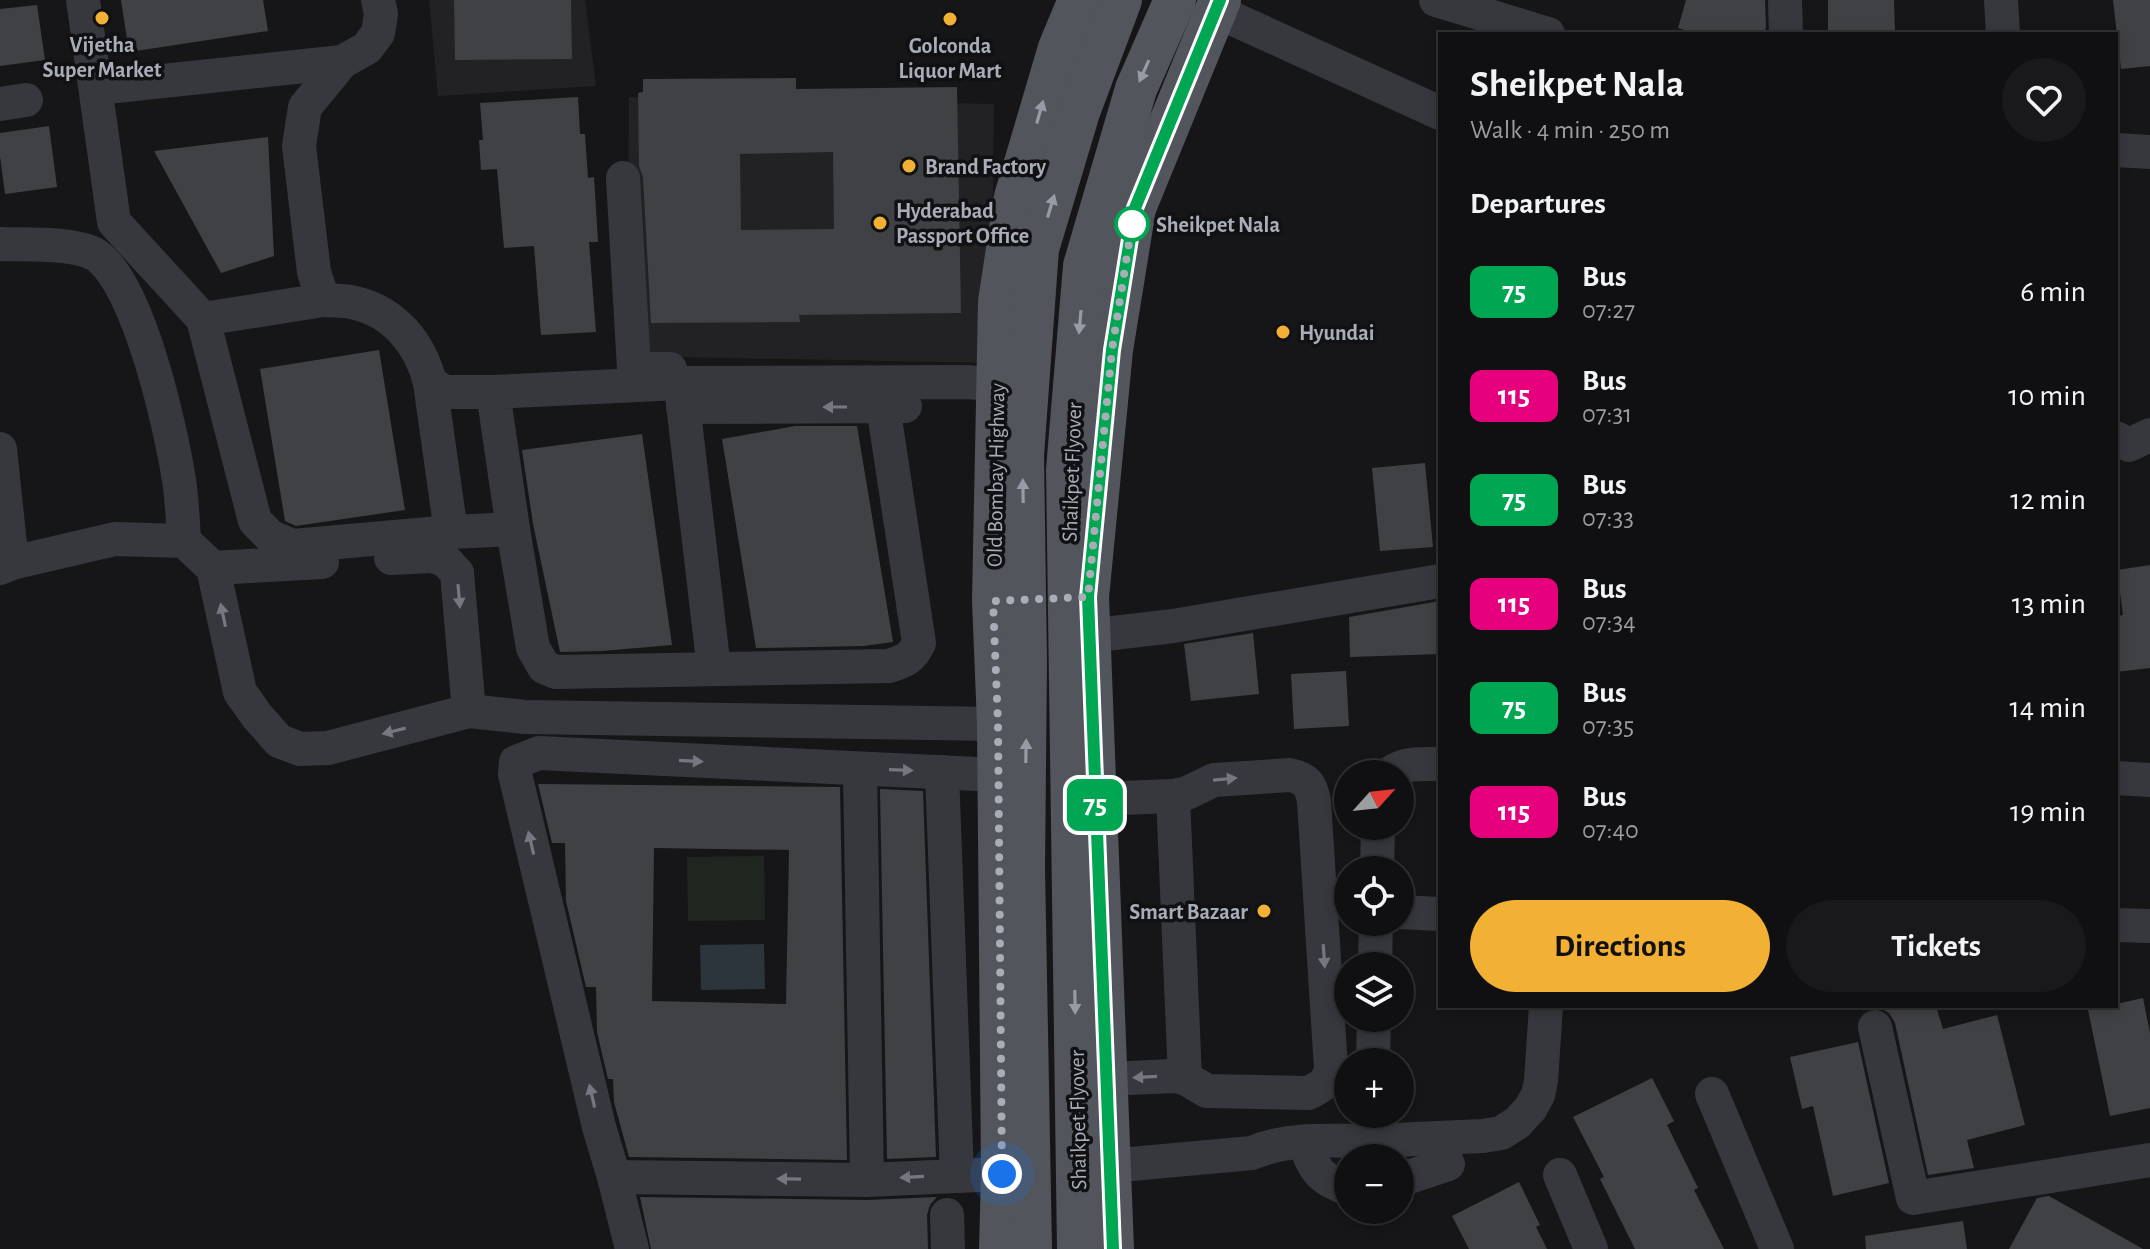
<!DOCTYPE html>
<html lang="en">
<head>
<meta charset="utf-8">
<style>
  body { margin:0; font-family:"Alegreya Sans",sans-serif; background:#19191b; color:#f1f3f6; height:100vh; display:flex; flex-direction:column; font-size:30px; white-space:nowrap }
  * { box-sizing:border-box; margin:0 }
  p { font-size:26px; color:#9c9d9f }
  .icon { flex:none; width:44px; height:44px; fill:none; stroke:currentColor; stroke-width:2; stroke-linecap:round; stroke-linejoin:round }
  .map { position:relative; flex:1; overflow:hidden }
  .panel { position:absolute; left:1438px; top:32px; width:680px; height:976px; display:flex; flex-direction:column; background:#101012; border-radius:0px; box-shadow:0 4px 12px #0003,0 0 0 2px #303032 }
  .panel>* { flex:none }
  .badge { padding:0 16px; border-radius:12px; font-size:28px; line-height:52px }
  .needle { width:52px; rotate:63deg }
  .tools { position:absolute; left:1334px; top:760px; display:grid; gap:16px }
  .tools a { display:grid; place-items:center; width:80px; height:80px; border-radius:50%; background:#101012; box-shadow:0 4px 12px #0003,0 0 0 2px #303032; font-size:40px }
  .you { position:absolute; width:40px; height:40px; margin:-20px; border:6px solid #fff; border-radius:50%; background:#1a73e8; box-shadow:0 0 0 12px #1a73e833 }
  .map>.badge { position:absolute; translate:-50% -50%; box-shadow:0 0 0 4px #fff }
  h2 { padding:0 32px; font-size:30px; line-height:72px }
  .round { display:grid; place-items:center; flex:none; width:84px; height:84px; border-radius:42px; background:#19191b }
  .headline { display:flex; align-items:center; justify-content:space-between; height:136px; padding:0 32px }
  h1 { font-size:38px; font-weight:700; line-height:60px }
  .button { display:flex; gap:16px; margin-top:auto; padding:16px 32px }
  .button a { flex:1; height:92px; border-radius:48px; background:#f2b134; color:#111; font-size:32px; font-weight:700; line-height:92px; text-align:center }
  .button a+a { background:#19191b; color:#f1f3f6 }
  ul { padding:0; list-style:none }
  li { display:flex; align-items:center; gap:24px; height:104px; padding:0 32px }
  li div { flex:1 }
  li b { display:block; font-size:30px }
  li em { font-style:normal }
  li .badge { min-width:88px; font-weight:700; text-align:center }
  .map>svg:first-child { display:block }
  .built { fill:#222225 }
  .green { fill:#1e261f }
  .water { fill:#2c353c }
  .building { fill:#404145; fill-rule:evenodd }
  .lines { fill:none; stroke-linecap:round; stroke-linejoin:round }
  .minor { stroke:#37383d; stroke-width:34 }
  .major { stroke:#53555c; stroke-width:42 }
  .major-bridge { stroke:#53555c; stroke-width:42 }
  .oneway { fill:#979ba6 }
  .oneway2 { fill:#757881 }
  .line-casing { stroke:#fff; stroke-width:18 }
  .line { stroke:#00a651; stroke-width:12 }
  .walk { stroke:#a8adb8; stroke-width:8; stroke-dasharray:0 14.4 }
  .poi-dot { fill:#f2b134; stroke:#111113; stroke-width:3 }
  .stop-dot { fill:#fff; stroke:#00a651; stroke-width:4 }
  .labels { text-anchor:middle; stroke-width:7; stroke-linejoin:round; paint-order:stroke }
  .poi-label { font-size:22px; font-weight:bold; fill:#a8adb8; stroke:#111113; text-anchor:start }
  .stop-label { font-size:22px; font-weight:bold; fill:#a8adb8; stroke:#111113; text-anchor:start }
  .street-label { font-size:22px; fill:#a8adb8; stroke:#111113 }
</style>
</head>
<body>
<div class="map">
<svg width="2150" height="1249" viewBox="0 0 2150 1249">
  <rect width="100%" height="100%" fill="#161618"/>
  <g class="built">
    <path d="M429 0H585L596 86 438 96Z"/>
    <path d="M629 97 994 104 991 363 626 356Z"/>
  </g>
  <path class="green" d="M764 856 765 920 688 921 687 857Z"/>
  <path class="water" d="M764 944 765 989 701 990 700 945Z"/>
  <g class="building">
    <path d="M121 0H263L268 31 129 52Z"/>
    <path d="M454 0H571L572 59 455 60Z"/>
    <path d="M1686 0H1765L1766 27 1764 34H1697L1678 28Z"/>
    <path d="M1828 0H1894L1895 34H1828Z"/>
    <path d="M2113 0H2150V66L2121 69Z"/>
    <path d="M37 5 45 60 0 66V9Z"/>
    <path d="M796 78V89L957 87 961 313 799 315 800 322 651 323 643 177 639 166 638 93 643 92V79ZM833 152 834 229 741 230 740 154Z"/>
    <path d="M578 97 580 134H585L588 178 594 177 598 242H589L596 332 541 335 534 246 504 248 497 169 481 170 479 140H483L480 103Z"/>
    <path d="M49 126 57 187 5 194 0 156V133Z"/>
    <path d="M268 137 274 256 221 273 154 151Z"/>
    <path d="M379 350 405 510 296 526 285 521 260 369Z"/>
    <path d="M795 426H857L893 642 864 646 756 648 722 439Z"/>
    <path d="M642 434 672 645 602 651 560 652 533 524 522 450Z"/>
    <path d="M1425 463 1433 547 1380 551 1372 468Z"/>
    <path d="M2150 565V668L2116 672V616L2123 615 2117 570Z"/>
    <path d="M1440 601V654L1350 657 1349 617Z"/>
    <path d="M1253 633 1259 694 1191 701 1184 644Z"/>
    <path d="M1346 671 1349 726 1294 729 1291 674Z"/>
    <path d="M538 784 840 787 847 1160 629 1157 614 1102 613 1079H608L597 1032 596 987H586L566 901 565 843H552ZM654 848 789 850 786 1004 652 1001Z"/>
    <path d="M880 789 923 791 936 1157 887 1159Z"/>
    <path d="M2143 998 2150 1033V1108L2110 1116 2088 1010 2116 1006V1004Z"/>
    <path d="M1877 1006H1936L1943 1029 1997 1015 2025 1125 1967 1140 1974 1168 1928 1175 1895 1023 1889 1013Z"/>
    <path d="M1858 1042 1889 1183 1833 1196 1813 1106 1802 1109 1790 1057Z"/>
    <path d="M1652 1078 1674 1121 1667 1125 1698 1188 1694 1190 1724 1249H1635L1600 1179 1604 1177 1573 1117Z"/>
    <path d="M1519 1182 1540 1225 1536 1227 1547 1249H1469L1452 1216Z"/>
    <path d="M2049 1196 2143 1249H2009L2037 1198Z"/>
    <path d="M640 1197 867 1200 937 1197 930 1205 927 1215 928 1249H651Z"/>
    <path d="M1963 1221 1967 1249H1866L1865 1236Z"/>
  </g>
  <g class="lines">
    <g class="minor">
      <path d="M83 0 114 222 203 319 255 521 271 537 293 546 451 532 513 529"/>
      <path d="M378 0 381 14 378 33 367 48 342 62 305 107 299 146 314 272 323 300C334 301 345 300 355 303 395 312 421 345 430 383L445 392H493"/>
      <path d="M1436 0 1548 34"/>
      <path d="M1785 0 1786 34"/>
      <path d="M2001 0 2003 34"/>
      <path d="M1216 11 1440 113"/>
      <path d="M97 88 342 62"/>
      <path d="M0 104 26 100"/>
      <path d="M2116 150 2150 152"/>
      <path d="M623 178 634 369H670"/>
      <path d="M0 244C26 245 75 242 96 255 139 284 171 429 179 480 182 500 183 521 184 541"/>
      <path d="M203 319 323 300"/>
      <path d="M430 383 451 532"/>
      <path d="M681 387 714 669"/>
      <path d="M883 406 919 643C912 658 905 661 889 666L556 672 544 667 533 648 513 529 493 392 680 383 964 382 998 384"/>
      <path d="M683 407 905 406"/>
      <path d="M2116 438 2129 445 2150 435"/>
      <path d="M0 449 12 563"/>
      <path d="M391 558 431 556 445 560 457 573 469 711"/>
      <path d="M0 568 12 563 115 539 184 541 213 568 240 692 257 716 279 741 300 749 328 748 469 711 525 717 998 724"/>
      <path d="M213 568 322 562"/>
      <path d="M1088 636 1173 626 1440 581"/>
      <path d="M860 770 867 1180"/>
      <path d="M942 772 957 1176"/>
      <path d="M1389 774C1404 762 1422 764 1440 764"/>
      <path d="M999 775 539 753 516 762 515 774 599 1127 614 1177 867 1180 1002 1174"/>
      <path d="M2116 778 2150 780"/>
      <path d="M1173 796 1185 1078"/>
      <path d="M1095 799 1173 796 1187 793 1214 780 1290 775C1307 779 1311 785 1314 801L1331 1069C1328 1083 1321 1087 1308 1093L1207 1091 1185 1078 1174 1076 1106 1079"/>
      <path d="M1377 870 1378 826"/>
      <path d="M1400 912 1440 914"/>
      <path d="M2116 925 2150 926"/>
      <path d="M1375 966 1376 922"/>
      <path d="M1875 1027 1913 1198 2150 1160"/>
      <path d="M1373 1062 1374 1018"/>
      <path d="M1712 1094 1777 1249"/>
      <path d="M1372 1141 1483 1136 1501 1133 1517 1123 1530 1109 1538 1095 1541 1081 1546 1006"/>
      <path d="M1304 1142C1315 1170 1318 1178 1348 1189"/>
      <path d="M1109 1166 1252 1153C1289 1137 1332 1141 1372 1141V1114"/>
      <path d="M1560 1175 1591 1249"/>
      <path d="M614 1177 632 1249"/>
      <path d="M1400 1180 1448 1164"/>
      <path d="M947 1215 948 1249"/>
    </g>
    <g class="major">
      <path d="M1000 1249 1002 1174 998 724 993 601 999 302 1015 197 1059 48 1079 0"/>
      <path d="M1113 1249 1088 597 1112 350 1135 208 1220 0"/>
    </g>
    <g class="major-bridge">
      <path d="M1031 1249 1024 869 1026 662 1023 455 1038 249 1079 112 1121 0"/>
      <path d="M1078 1249 1067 470 1084 266 1136 89 1175 0"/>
    </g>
  </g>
  <defs><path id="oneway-solid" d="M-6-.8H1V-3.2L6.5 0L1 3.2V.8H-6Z" transform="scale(2)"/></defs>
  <g class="oneway">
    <use href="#oneway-solid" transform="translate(1144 71) rotate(114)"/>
    <use href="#oneway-solid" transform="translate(1040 112) rotate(-74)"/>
    <use href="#oneway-solid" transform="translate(1051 206) rotate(-73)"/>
    <use href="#oneway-solid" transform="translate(1080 322) rotate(95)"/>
    <use href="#oneway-solid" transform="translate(1023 491) rotate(-91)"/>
    <use href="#oneway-solid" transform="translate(1026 751) rotate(-89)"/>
    <use href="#oneway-solid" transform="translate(1075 1002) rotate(89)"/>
  </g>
  <g class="oneway2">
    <use href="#oneway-solid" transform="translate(835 407) rotate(180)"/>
    <use href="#oneway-solid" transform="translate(459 596) rotate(85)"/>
    <use href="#oneway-solid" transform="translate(223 615) rotate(-102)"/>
    <use href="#oneway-solid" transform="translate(394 731) rotate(166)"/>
    <use href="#oneway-solid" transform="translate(691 761) rotate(3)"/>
    <use href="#oneway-solid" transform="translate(901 770) rotate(2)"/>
    <use href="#oneway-solid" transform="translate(1225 779) rotate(-5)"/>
    <use href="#oneway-solid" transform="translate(531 843) rotate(-103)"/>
    <use href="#oneway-solid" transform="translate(1324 956) rotate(86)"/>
    <use href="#oneway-solid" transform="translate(1145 1077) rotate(177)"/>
    <use href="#oneway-solid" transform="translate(592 1096) rotate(-103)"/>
    <use href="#oneway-solid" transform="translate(912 1177) rotate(177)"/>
    <use href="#oneway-solid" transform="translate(789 1179) rotate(-179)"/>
  </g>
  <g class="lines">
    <defs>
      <path id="line" d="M1113 1249 1088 597 1112 350 1135 208 1220 0"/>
    </defs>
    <use href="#line" class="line-casing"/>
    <use href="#line" class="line"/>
    <path class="walk" d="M1002 1174 998 724 993 601 1088 597 1112 350 1132 224"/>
  </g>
  <g class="poi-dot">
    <circle cx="102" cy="18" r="8"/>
    <circle cx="950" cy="19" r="8"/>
    <circle cx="909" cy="166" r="8"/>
    <circle cx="880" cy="223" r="8"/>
    <circle cx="1283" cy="332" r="8"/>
    <circle cx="1264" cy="911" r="8"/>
  </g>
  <circle class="stop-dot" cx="1132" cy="224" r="16"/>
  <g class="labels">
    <g class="poi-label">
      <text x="102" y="52" text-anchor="middle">Vijetha<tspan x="102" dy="25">Super Market</tspan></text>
      <text x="950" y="53" text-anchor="middle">Golconda<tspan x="950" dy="25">Liquor Mart</tspan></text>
      <text x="925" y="174">Brand Factory</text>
      <text x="896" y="218">Hyderabad<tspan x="896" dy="25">Passport Office</tspan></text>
      <text x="1299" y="340">Hyundai</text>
      <text x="1248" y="919" text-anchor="end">Smart Bazaar</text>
    </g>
    <g class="stop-label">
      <text x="1156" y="232">Sheikpet Nala</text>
    </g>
    <g class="street-label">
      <text transform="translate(1071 472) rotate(-88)" y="8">Shaikpet Flyover</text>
      <text transform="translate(995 475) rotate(-89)" y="8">Old Bombay Highway</text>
      <text transform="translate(1077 1120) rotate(-91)" y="8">Shaikpet Flyover</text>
    </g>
  </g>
</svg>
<div class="tools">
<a><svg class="needle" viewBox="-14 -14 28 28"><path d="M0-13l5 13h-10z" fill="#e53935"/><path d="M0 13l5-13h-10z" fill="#9c9d9f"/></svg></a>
<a><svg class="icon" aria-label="locate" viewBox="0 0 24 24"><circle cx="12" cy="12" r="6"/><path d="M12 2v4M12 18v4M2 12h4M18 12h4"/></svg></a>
<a><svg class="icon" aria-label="layers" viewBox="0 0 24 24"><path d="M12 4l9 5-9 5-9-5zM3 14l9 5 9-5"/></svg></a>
<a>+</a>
<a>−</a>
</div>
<div class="you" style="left:1002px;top:1174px"></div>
<b class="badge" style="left:1095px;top:805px;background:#00a651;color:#fff">75</b>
<section class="panel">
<div class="headline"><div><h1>Sheikpet Nala</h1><p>Walk · 4 min · 250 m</p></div><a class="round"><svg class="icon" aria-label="heart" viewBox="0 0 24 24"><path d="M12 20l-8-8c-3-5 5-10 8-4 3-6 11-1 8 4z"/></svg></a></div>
<h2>Departures</h2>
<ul>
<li><span class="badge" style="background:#00a651;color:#fff">75</span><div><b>Bus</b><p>07:27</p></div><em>6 min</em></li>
<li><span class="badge" style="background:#e6007e;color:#fff">115</span><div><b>Bus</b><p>07:31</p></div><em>10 min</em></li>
<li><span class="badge" style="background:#00a651;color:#fff">75</span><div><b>Bus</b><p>07:33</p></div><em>12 min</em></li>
<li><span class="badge" style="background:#e6007e;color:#fff">115</span><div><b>Bus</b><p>07:34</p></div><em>13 min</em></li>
<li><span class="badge" style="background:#00a651;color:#fff">75</span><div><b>Bus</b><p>07:35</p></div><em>14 min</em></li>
<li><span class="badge" style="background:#e6007e;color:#fff">115</span><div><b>Bus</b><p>07:40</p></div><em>19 min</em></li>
</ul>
<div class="button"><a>Directions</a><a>Tickets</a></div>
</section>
</div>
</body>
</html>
